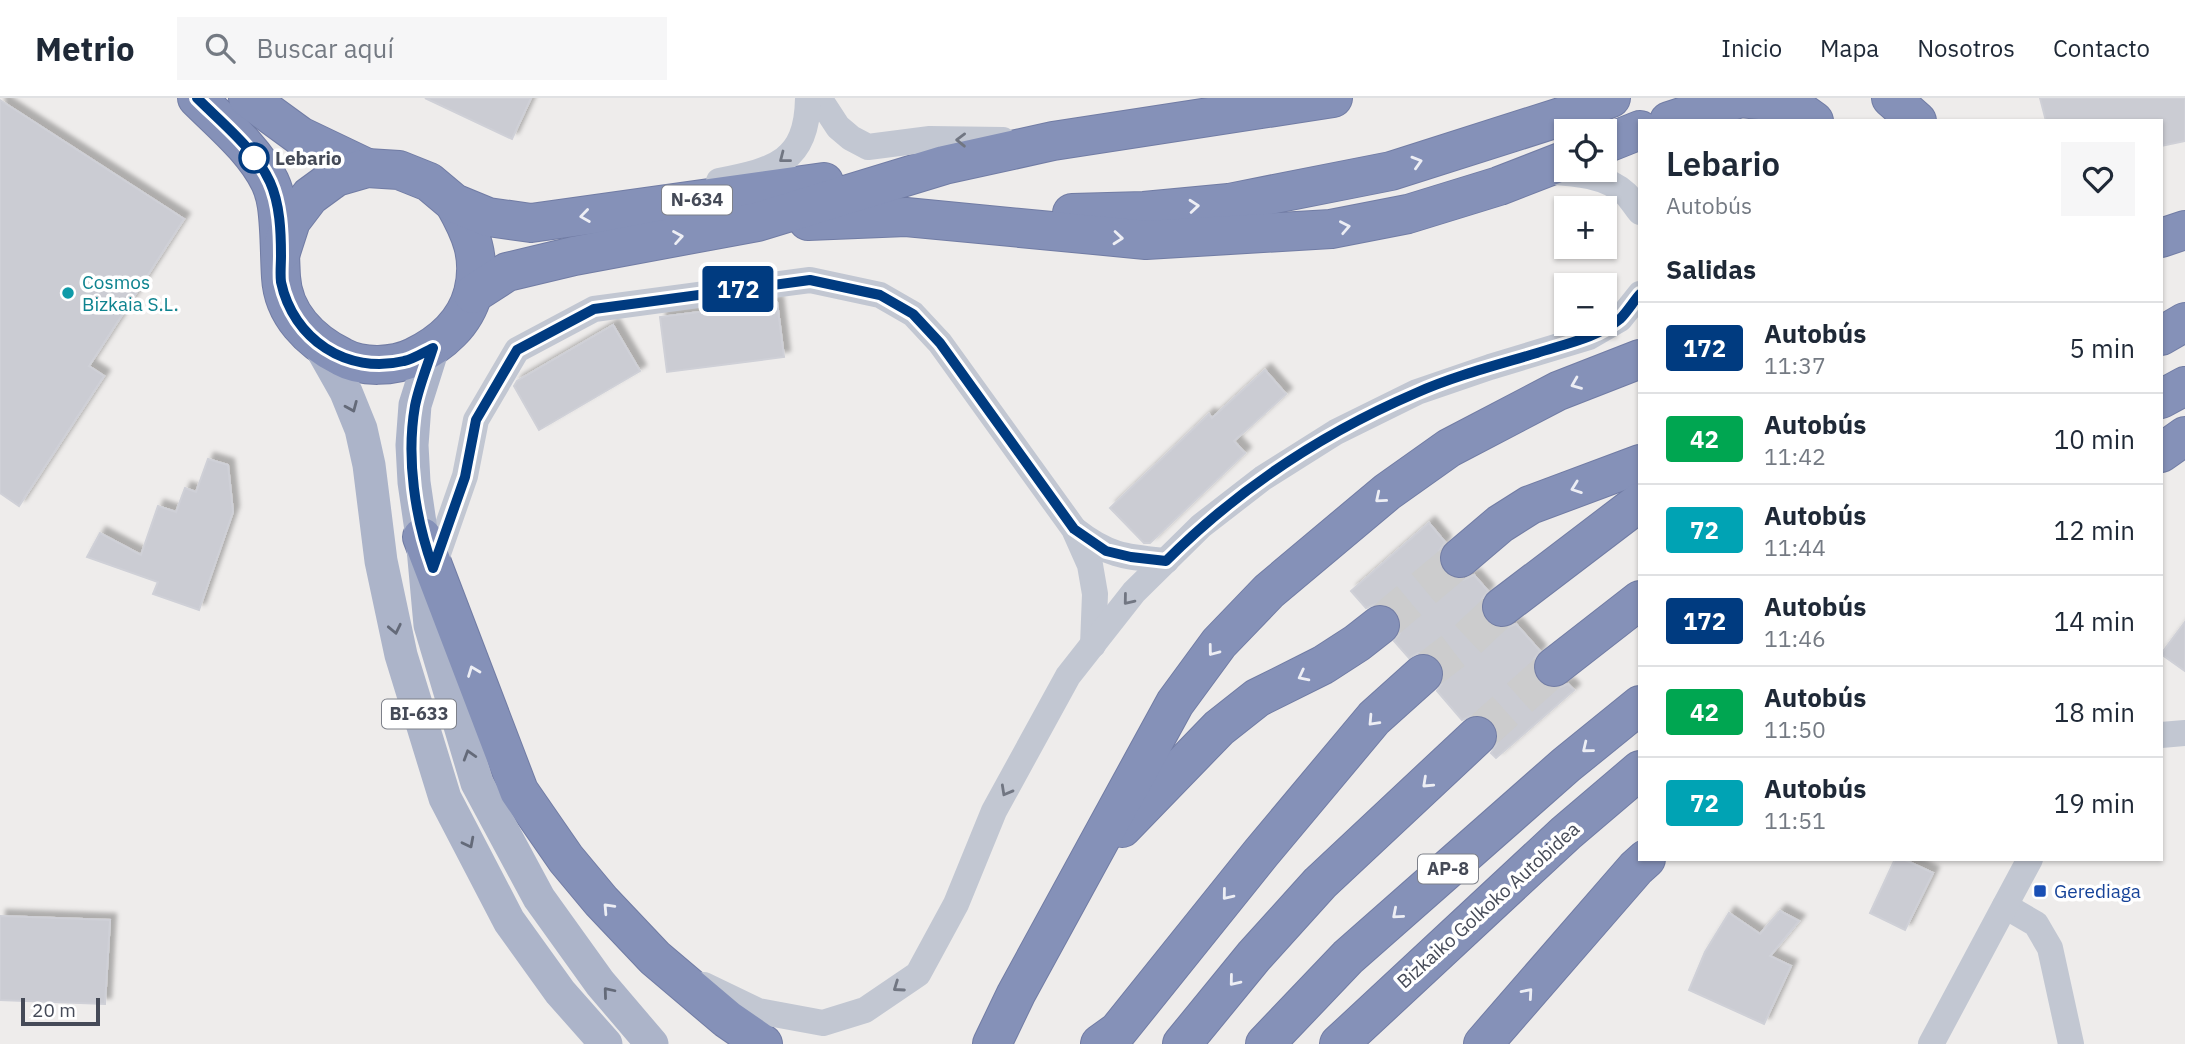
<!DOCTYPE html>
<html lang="es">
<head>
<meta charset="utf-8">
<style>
  body { margin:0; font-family:"IBM Plex Sans",sans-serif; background:#f6f6f7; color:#1f2937; height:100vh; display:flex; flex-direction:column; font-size:26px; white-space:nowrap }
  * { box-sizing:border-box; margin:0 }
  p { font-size:23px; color:#747a83 }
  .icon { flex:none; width:38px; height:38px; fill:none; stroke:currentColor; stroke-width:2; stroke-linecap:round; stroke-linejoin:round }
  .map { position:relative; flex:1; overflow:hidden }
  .panel { position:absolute; left:1638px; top:21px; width:525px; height:742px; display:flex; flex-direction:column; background:#fff; border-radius:0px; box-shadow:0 2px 5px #0004 }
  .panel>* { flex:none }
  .badge { padding:0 14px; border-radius:5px; font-size:24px; line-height:46px }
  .controls { position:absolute; left:1554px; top:21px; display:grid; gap:14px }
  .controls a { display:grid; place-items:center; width:63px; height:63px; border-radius:0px; background:#fff; box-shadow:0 2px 5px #0004; font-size:35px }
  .scale { position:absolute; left:21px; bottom:18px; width:79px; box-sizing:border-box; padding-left:7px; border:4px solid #454a57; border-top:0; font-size:19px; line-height:24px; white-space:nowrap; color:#454a57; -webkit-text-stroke:5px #fff; paint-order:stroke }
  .map>.badge { position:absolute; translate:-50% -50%; box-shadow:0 0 0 4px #fff }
  h2 { padding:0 28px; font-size:26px; line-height:63px }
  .round { display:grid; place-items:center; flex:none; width:74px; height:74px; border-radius:0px; background:#f6f6f7 }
  .head { display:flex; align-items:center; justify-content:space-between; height:119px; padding:0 28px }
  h1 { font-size:33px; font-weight:600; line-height:52px }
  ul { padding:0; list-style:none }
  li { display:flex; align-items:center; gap:21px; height:91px; padding:0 28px; border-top:2px solid #e0e1e3 }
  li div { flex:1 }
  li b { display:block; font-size:26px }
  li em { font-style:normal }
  li .badge { min-width:77px; font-weight:700; text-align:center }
  header { display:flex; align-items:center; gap:42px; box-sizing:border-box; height:98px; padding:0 35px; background:#fff; border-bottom:2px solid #e0e1e3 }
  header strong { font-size:33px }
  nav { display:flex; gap:38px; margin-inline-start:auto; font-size:24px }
  .search { width:490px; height:63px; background:#f6f6f7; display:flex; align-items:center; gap:18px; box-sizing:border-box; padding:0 24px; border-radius:0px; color:#747a83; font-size:26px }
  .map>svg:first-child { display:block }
  .building { fill:#cbccd3; stroke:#cfd0d7; stroke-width:2; filter:url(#shadow) }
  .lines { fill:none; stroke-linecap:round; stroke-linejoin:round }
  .highway-tunnel { stroke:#cccccd; stroke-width:38; stroke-dasharray:38 19; stroke-linecap:butt }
  .highway-casing { stroke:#717ca4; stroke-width:40 }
  .minor { stroke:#c2c7d2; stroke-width:26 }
  .major { stroke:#acb4c9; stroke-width:33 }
  .highway { stroke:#8591b8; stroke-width:38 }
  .oneway { stroke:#717682 }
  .oneway2 { stroke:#edeef4 }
  .oneway3 { stroke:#646a79 }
  .line-casing { stroke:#fff; stroke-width:16 }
  .line { stroke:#003b80; stroke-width:10 }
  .stop-dot { fill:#fff; stroke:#003b80; stroke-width:3.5 }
  .culture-dot { fill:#0f9aa8; stroke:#fff; stroke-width:2.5 }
  .transit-dot { fill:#1a4fb4; stroke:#fff; stroke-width:2.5 }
  .labels { text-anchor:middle; stroke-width:7; stroke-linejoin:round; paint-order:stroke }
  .shield { fill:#fff; stroke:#7d8089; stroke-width:2 }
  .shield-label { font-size:18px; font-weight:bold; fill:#454a57 }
  .stop-label { font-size:19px; font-weight:bold; fill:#454a57; stroke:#fff; text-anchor:start }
  .culture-label { font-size:19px; fill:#0d838f; stroke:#fff; text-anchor:start }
  .transit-label { font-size:19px; fill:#164399; stroke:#fff; text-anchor:start }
  .street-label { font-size:19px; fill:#454a57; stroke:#fff }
</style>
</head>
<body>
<header>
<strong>Metrio</strong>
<div class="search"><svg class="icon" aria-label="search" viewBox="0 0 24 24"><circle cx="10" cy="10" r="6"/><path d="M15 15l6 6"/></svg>Buscar aquí</div>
<nav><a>Inicio</a><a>Mapa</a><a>Nosotros</a><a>Contacto</a></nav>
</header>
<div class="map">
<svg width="2185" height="946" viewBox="0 0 2185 946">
  <defs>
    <filter id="shadow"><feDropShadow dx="6" dy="-6" stdDeviation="2" flood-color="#0004"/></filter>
  </defs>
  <rect width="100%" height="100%" fill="#eeeceb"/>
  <g class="building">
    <path d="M425 0H531L512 41Z"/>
    <path d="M2040 0H2185V43L2161 48V23H2046Z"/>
    <path d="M0 2 184 121 89 268 104 278 19 408 0 395Z"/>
    <path d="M777 204 784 259 667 274 660 219Z"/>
    <path d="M613 227 640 273 539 332 514 288 517 283Z"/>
    <path d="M1265 272 1286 296 1234 343 1245 355 1150 445H1144L1110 410 1209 316 1212 320Z"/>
    <path d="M208 361 228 367 233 414 199 512 153 496 158 484 87 459 100 435 141 457 158 408 176 414 185 390 196 394Z"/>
    <path d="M1429 425 1445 444 1439 453 1438 463 1444 475 1452 480 1463 482 1474 477 1488 493 1482 501 1480 511 1485 523 1494 529 1504 531 1516 526 1540 553 1534 561 1532 571 1537 583 1545 589 1556 591 1568 586 1574 592 1496 660 1491 655 1498 644V632L1493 624 1483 617H1473L1462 622 1437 593 1444 582V571L1440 562 1429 555H1418L1409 560 1394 543 1400 535 1402 525 1397 513 1388 507 1378 505 1366 510 1351 493Z"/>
    <path d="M2185 524V573L2161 556Z"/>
    <path d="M1895 761H1903L1933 775 1905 832 1870 815Z"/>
    <path d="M1780 813 1799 823 1770 858 1791 868 1764 926 1689 892 1705 854 1729 815 1760 836Z"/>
    <path d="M0 818 110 822 105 906 0 902Z"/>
  </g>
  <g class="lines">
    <g class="highway-tunnel">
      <path d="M1380 527 1460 460"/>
      <path d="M1423 576 1466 543 1502 509"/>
      <path d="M1477 638 1554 569"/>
    </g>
    <defs>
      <g id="highway">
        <path d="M197 0C222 25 254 51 270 84 277 99 278 115 279 131 280 147 280 163 281 179 283 216 310 243 342 259 362 270 394 269 414 259 441 246 465 225 473 195 482 159 471 135 454 105"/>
        <path d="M248 0 300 38 367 70"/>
        <path d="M1891 0 1917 23"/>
        <path d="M1669 23 1741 0 1789 5 1814 23"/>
        <path d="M1605 46 1640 32"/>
        <path d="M1072 115 1144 113 1229 105 1391 73 1567 17 1611 0"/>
        <path d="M808 123 906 119 1146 142 1331 131 1408 116 1499 88 1566 62"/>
        <path d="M2161 140 2185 132"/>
        <path d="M281 154 291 123 310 98 336 79 367 70 399 72 429 84 454 105 488 119 531 125 824 84"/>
        <path d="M473 196 507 174 574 158 757 124 944 67 1053 43 1333 0"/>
        <path d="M2161 238 2185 224"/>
        <path d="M2161 301 2185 288"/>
        <path d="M2161 355 2185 338"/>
        <path d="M422 439 519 693 566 761 601 803 655 860 727 921 763 946"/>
        <path d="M1460 460 1500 426 1530 407 1640 366"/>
        <path d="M1502 509 1640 404"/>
        <path d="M1554 569 1640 502"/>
        <path d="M1122 730 1219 630 1257 600 1323 567 1357 545 1380 527"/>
        <path d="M992 946 1016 896 1175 605 1219 545 1269 493 1387 394 1449 350 1558 293 1640 261"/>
        <path d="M1100 946 1118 933 1261 755 1374 620 1423 576"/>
        <path d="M1182 946 1254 858 1320 785 1477 638"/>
        <path d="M1265 946 1348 859 1566 667 1640 607"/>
        <path d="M1339 946 1566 735 1640 672"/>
        <path d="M1483 946 1636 770 1646 761"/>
      </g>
    </defs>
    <use href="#highway" class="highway-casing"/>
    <g class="minor">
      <path d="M819 0 838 29 851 40 868 49 930 41 1003 42"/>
      <path d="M1543 73C1570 75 1605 76 1626 96 1631 101 1635 108 1640 114"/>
      <path d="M719 83C775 72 807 64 808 0"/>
      <path d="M1075 432C1108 458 1126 459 1166 463"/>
      <path d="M433 470 465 378 476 322 517 252 594 211 810 182 880 197 913 216 940 245 1074 431 1090 467 1095 496 1093 547"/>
      <path d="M2161 637 2185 635"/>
      <path d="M2005 808 2036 826 2050 850 2071 946"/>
      <path d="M704 887 758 913 823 925 865 912 918 876 956 806 994 713 1068 578 1134 494 1201 428 1263 380 1336 334 1417 294 1490 269 1589 239 1620 221 1640 196"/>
      <path d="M1931 946 2030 761"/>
    </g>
    <g class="major">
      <path d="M320 248 346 294 361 331 369 367 381 463 401 557 445 700 509 823 560 894 606 946"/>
      <path d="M433 250 415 307 412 347 414 384 422 439 430 527 477 685 539 800 600 885 652 946"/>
    </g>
    <use href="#highway" class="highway"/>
  </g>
  <defs><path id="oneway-chevron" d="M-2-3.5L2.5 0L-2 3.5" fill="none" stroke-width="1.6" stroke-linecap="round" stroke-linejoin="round" transform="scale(1.75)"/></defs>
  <g class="oneway">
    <use href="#oneway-chevron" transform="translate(961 42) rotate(-179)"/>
    <use href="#oneway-chevron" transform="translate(784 60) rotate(142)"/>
    <use href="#oneway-chevron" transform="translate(1128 502) rotate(129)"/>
    <use href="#oneway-chevron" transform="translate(1006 693) rotate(119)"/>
    <use href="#oneway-chevron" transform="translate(898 889) rotate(145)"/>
  </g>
  <g class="oneway2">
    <use href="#oneway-chevron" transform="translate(1417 64) rotate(-17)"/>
    <use href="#oneway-chevron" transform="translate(1194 108) rotate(-5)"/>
    <use href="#oneway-chevron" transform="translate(585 118) rotate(172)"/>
    <use href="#oneway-chevron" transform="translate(1345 129) rotate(-11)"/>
    <use href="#oneway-chevron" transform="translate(678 139) rotate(-10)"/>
    <use href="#oneway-chevron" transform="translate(1118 140) rotate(5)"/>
    <use href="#oneway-chevron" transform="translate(1576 286) rotate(158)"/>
    <use href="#oneway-chevron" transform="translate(1576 390) rotate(160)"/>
    <use href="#oneway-chevron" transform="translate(1380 400) rotate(140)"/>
    <use href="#oneway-chevron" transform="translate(1213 553) rotate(127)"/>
    <use href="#oneway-chevron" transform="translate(473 573) rotate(-111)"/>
    <use href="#oneway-chevron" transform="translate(1303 578) rotate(153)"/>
    <use href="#oneway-chevron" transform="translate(1373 623) rotate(133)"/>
    <use href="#oneway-chevron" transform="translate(1587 650) rotate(141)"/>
    <use href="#oneway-chevron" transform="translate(1427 685) rotate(137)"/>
    <use href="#oneway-chevron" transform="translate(1227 797) rotate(129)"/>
    <use href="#oneway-chevron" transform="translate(608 810) rotate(-133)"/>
    <use href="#oneway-chevron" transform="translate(1397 816) rotate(139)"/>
    <use href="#oneway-chevron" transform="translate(1234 883) rotate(129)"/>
    <use href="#oneway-chevron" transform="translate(1528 895) rotate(-49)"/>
  </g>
  <g class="oneway3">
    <use href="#oneway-chevron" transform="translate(352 309) rotate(67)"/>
    <use href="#oneway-chevron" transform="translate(395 531) rotate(78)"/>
    <use href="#oneway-chevron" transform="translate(469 657) rotate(-107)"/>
    <use href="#oneway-chevron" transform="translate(469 745) rotate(63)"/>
    <use href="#oneway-chevron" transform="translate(608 894) rotate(-130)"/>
  </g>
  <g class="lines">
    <defs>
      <path id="line" d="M197 0C222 25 255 51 270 84 280 106 281 134 281 158 281 166 280 176 281 184 293 241 347 277 404 263 414 261 424 254 433 250 427 269 419 288 415 308 406 360 415 420 433 470L465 379 476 322 517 252 594 211 810 182 880 197 913 216 940 245 1074 431 1106 453 1131 459 1166 463C1238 391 1323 335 1416 295 1454 278 1497 267 1537 255 1565 246 1597 240 1620 221 1627 214 1633 204 1640 196"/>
    </defs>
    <use href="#line" class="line-casing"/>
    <use href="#line" class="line"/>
  </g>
  <circle class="stop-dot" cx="254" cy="60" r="14"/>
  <circle class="culture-dot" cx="68" cy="195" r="7"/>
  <rect class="transit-dot" x="2033" y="786" width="14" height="14" rx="3.5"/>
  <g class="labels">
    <g class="shield">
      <rect x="662" y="87.5" width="70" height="29" rx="5"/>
      <rect x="382" y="601.5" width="74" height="29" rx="5"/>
      <rect x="1418" y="756.5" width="60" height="29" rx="5"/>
    </g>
    <g class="shield-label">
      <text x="697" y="108">N-634</text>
      <text x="419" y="622">BI-633</text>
      <text x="1448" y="777">AP-8</text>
    </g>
    <g class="stop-label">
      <text x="275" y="67">Lebario</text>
    </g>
    <g class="culture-label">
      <text x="82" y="191">Cosmos<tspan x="82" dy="22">Bizkaia S.L.</tspan></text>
    </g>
    <g class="transit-label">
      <text x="2054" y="800">Gerediaga</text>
    </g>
    <g class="street-label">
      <text transform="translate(1488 807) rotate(-42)" y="7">Bizkaiko Golkoko Autobidea</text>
    </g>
  </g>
</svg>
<div class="controls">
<a><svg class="icon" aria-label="locate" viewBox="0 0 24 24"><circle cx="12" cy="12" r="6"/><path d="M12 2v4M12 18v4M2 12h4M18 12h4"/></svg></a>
<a>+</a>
<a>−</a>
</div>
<div class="scale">20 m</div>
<b class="badge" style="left:738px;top:191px;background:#003b80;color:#fff">172</b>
<section class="panel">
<div class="head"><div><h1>Lebario</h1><p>Autobús</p></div><a class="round"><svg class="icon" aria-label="heart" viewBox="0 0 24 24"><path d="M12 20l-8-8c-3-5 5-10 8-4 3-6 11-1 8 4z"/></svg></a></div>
<h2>Salidas</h2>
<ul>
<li><span class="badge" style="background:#003b80;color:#fff">172</span><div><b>Autobús</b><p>11:37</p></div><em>5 min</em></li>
<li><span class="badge" style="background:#00a651;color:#fff">42</span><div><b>Autobús</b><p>11:42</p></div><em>10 min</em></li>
<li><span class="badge" style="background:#00a3b4;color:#fff">72</span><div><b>Autobús</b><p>11:44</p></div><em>12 min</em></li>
<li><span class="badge" style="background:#003b80;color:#fff">172</span><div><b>Autobús</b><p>11:46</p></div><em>14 min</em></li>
<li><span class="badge" style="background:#00a651;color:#fff">42</span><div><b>Autobús</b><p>11:50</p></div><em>18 min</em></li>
<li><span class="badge" style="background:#00a3b4;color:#fff">72</span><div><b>Autobús</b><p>11:51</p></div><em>19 min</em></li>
</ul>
</section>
</div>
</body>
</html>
